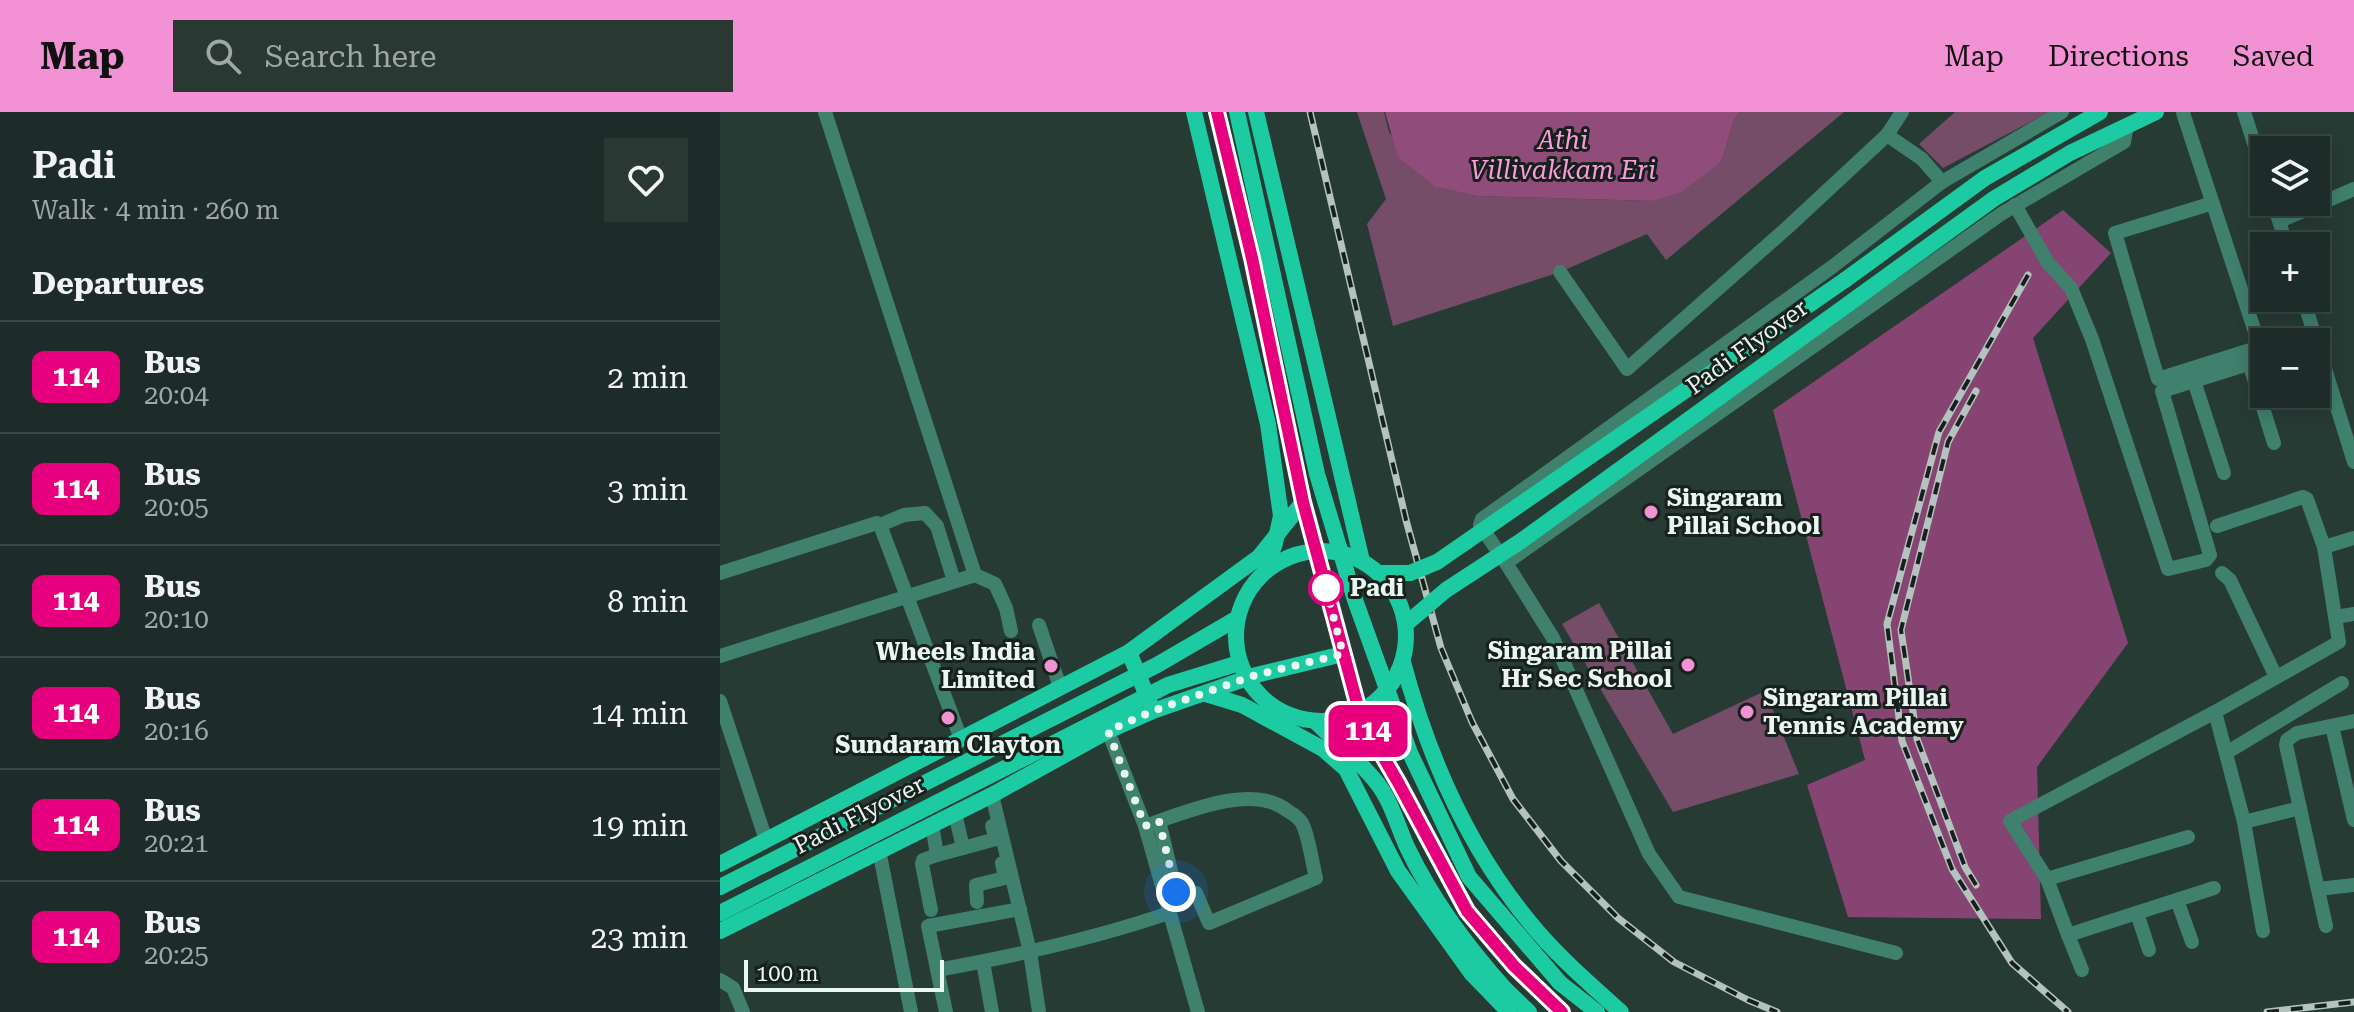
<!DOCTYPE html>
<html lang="en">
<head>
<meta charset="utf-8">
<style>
  body { margin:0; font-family:"Roboto Serif",serif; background:#2a3834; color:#f1f3f6; height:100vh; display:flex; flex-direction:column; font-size:30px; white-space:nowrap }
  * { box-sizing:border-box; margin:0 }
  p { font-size:26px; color:#a0a7a8 }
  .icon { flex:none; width:44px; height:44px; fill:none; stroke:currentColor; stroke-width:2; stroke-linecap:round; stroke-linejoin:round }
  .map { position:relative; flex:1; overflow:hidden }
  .details { display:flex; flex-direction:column; background:#1d2c28; width:720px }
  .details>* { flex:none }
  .badge { padding:0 16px; border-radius:12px; font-size:28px; line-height:52px }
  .fabs { position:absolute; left:1530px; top:24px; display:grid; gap:16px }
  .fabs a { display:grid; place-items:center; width:80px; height:80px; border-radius:0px; background:#1d2c28; box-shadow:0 4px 20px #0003,0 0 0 2px #3b4845; font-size:40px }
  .scale { position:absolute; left:24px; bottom:20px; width:200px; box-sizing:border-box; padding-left:8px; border:4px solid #eaf6f1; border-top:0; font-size:22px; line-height:28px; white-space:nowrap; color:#eaf6f1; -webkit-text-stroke:6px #17201d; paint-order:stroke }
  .you { position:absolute; width:40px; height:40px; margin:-20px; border:6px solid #fff; border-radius:50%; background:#1a73e8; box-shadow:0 0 0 12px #1a73e833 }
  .map>.badge { position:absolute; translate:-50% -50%; box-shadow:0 0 0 4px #fff }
  h2 { padding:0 32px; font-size:30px; line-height:72px }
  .round { display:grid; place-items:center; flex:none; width:84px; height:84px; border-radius:0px; background:#2a3834 }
  .overview { display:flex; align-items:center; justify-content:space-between; height:136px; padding:0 32px }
  h1 { font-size:38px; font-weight:600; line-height:60px }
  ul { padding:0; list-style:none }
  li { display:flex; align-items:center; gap:24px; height:112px; padding:0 32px; border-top:2px solid #3b4845 }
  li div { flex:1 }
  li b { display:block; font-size:30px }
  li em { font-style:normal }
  li .badge { min-width:88px; font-weight:700; text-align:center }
  header { display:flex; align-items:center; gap:48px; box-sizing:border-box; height:112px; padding:0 40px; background:#f391d5; color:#111 }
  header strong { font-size:38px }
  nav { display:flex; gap:44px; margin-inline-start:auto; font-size:28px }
  .search { width:560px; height:72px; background:#2a3834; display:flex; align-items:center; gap:20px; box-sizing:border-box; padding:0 28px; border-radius:0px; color:#a0a7a8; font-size:30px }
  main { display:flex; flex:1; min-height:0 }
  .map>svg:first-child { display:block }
  .green { fill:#764d68 }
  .forest { fill:#864472 }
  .water { fill:#904d7b }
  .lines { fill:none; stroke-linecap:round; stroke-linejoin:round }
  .minor { stroke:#3f816d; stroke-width:14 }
  .major { stroke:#1ccba2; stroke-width:16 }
  .rail-casing { stroke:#b5c3be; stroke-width:7 }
  .rail { stroke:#17201d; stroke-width:4; stroke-dasharray:12; stroke-linecap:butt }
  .major-bridge { stroke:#1ccba2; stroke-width:16 }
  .line-casing { stroke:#fff; stroke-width:18 }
  .line { stroke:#e6007e; stroke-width:12 }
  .walk { stroke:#eaf6f1; stroke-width:8; stroke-dasharray:0 14.4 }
  .poi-dot { fill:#f391d5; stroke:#17201d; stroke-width:3 }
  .stop-dot { fill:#fff; stroke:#e6007e; stroke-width:4 }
  .labels { text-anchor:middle; stroke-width:6; stroke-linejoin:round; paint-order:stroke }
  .street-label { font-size:24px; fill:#eaf6f1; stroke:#17201d }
  .poi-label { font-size:24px; font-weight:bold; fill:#eaf6f1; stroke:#17201d; text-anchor:start }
  .stop-label { font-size:24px; font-weight:bold; fill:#eaf6f1; stroke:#17201d; text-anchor:start }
  .water-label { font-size:26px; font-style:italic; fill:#fa9bdb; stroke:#17201d }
</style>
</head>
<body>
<header>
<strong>Map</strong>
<div class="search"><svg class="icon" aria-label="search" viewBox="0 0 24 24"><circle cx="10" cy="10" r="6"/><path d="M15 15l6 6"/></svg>Search here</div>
<nav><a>Map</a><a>Directions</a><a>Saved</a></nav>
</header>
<main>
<section class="details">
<div class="overview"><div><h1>Padi</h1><p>Walk · 4 min · 260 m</p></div><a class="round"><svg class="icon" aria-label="heart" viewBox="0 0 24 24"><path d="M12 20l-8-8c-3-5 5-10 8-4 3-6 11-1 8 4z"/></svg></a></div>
<h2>Departures</h2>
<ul>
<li><span class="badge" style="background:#e6007e;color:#fff">114</span><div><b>Bus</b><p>20:04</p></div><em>2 min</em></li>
<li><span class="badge" style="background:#e6007e;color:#fff">114</span><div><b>Bus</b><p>20:05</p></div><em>3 min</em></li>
<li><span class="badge" style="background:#e6007e;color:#fff">114</span><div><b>Bus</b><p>20:10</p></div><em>8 min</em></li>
<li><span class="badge" style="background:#e6007e;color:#fff">114</span><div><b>Bus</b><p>20:16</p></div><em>14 min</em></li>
<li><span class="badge" style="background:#e6007e;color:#fff">114</span><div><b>Bus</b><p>20:21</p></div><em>19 min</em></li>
<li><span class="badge" style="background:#e6007e;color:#fff">114</span><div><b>Bus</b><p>20:25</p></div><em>23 min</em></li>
</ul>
</section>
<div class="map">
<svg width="1634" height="900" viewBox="0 0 1634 900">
  <rect width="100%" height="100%" fill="#273b35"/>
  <g class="green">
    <path d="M637 0H664L669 20 717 75 757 84 931 89 1002 49 1013 10 1019 0H1124L946 148 927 122 840 160 673 214 647 112 666 87Z"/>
    <path d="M1235 0H1329L1223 56 1199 32Z"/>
    <path d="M879 491 953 622 1045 579 1079 662 953 700 842 512Z"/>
  </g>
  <path class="forest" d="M1343 98 1391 141 1313 226 1408 531 1317 655 1321 807 1128 805 1087 673 1145 648 1053 298Z"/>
  <path class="water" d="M665 0H1019L1013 10 1002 49 961 80 931 89 757 84 716 75 678 45Z"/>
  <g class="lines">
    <g class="minor">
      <path d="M1182 0 1167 23 1202 47 1222 70"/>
      <path d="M1342 0 1222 70 1112 155 762 407 760 413 786 451 1281 102 1404 30 1407 13"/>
      <path d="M1463 0 1464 4 1540 235 1438 267 1395 121 1493 91"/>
      <path d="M1524 0 1544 62"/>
      <path d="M1553 90 1567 134"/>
      <path d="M1295 93 1328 151 1351 176 1372 227 1448 457 1486 448 1490 443 1442 279 1544 247"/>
      <path d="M1560 109 1634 77"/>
      <path d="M840 160 907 257 1068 115 1167 23"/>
      <path d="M1583 186 1634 350"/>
      <path d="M1529 251 1554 331"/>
      <path d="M1474 269 1504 361"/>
      <path d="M160 413 184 403 205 401 217 414 234 469"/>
      <path d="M1604 435 1634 426"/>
      <path d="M786 451 833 526 929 742 959 785 1176 841"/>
      <path d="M0 461 157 411 160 413 241 627"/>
      <path d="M1502 461 1510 468 1556 565"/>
      <path d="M255 463 275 472 286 496 291 519"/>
      <path d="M1616 505 1634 502"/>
      <path d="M319 513 340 575"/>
      <path d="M0 544 255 463 105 0"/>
      <path d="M0 589 46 728"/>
      <path d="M1495 600 1524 710 1543 819"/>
      <path d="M1612 614 1634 708"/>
      <path d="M388 619 425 714 478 900"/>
      <path d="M1506 641 1622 571"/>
      <path d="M272 683 310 840 319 900"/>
      <path d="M1524 710 1580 696"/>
      <path d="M425 714C464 701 532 670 568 699 573 702 579 706 582 711 589 725 592 750 596 766L489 811 476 781 456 780 439 709"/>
      <path d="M1468 725 1327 767 1290 709 1495 600 1619 530 1604 435 1587 387 1583 385 1497 414"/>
      <path d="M243 736 276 727 272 714"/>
      <path d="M159 738 191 900"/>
      <path d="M217 743 243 736 235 701"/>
      <path d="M1327 767 1348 823 1494 776"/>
      <path d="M1598 777 1634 773"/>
      <path d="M1457 788 1472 830"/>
      <path d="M257 790 256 773 285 766 282 751"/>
      <path d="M211 798 202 752 203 748 217 743 212 712"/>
      <path d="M1417 801 1429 838"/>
      <path d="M1606 814 1566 633 1567 628 1577 621 1634 609"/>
      <path d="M1348 823 1362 858"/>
      <path d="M263 850 272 900"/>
      <path d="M217 858C295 844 373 827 449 801"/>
      <path d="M0 868 13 876 23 900"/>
      <path d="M226 900 208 814 300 797"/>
    </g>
    <g class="major">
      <path d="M497 0 532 146 583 390 641 606 679 672 747 799 794 854 842 900"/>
      <path d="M517 0 597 362 635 488 690 641 749 765 840 871 877 900"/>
      <path d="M536 0 642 449"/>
      <path d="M1125 168 1265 66 1380 0"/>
      <path d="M1138 185 1275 86 1350 41 1436 0"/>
      <path d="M409 540 431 594"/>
      <path d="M683 550C709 648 750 741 817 819 842 848 872 874 901 900"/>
      <path d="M486 582 522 593 603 637 626 657 678 759 752 862 789 900"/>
      <path d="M0 752 409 540 539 445 583 390"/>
      <path d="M0 819 272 683 388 619 433 599 536 563 623 542"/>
      <path d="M786 878 809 900"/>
    </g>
    <defs>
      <g id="rail">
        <path d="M590 0 686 408 721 536 752 610 793 687 841 749 898 806 954 850 1028 888 1057 900"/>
        <path d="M1308 163 1219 320 1167 512 1182 629 1232 757 1292 851 1348 900"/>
        <path d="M1256 773 1245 755 1197 627 1181 518 1228 330 1256 279"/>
        <path d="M1547 900 1634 890"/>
      </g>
    </defs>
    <use href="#rail" class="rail-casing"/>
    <use href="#rail" class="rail"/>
    <g class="major-bridge">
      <path d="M474 0 548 312 561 404 555 431 545 459"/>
      <circle cx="601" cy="524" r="85"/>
      <path d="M659 461H690L717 450 1125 168"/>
      <path d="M686 512 726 478 801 429 1138 185"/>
      <path d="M596 610C616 630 640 649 657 671 672 690 678 716 688 737 713 789 748 836 786 878"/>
      <path d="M0 775 437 553 516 507"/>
      <path d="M0 801 448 573 519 551"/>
    </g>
  </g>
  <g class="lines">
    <defs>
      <path id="line" d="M497 0 532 146 583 390 641 606 679 672 747 799 794 854 842 900"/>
    </defs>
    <use href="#line" class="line-casing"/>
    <use href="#line" class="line"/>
    <path class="walk" d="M456 780 439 709 425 714 388 619 433 599 536 563 623 542 604 468 606 476"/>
  </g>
  <g class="poi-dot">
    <circle cx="931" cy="400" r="8"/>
    <circle cx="968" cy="553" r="8"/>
    <circle cx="331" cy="554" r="8"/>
    <circle cx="1027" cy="600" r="8"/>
    <circle cx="228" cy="606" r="8"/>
  </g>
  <circle class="stop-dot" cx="606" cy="476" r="16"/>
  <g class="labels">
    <g class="street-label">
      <text transform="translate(1027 235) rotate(-36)" y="8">Padi Flyover</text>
      <text transform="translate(139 703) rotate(-27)" y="8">Padi Flyover</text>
    </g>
    <g class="poi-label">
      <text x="947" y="394">Singaram<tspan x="947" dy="28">Pillai School</tspan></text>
      <text x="952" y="547" text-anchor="end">Singaram Pillai<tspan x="952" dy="28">Hr Sec School</tspan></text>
      <text x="315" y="548" text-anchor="end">Wheels India<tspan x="315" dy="28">Limited</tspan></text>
      <text x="1043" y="594">Singaram Pillai<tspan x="1043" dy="28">Tennis Academy</tspan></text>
      <text x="228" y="641" text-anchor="middle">Sundaram Clayton</text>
    </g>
    <g class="stop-label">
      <text x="630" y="484">Padi</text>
    </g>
    <g class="water-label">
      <text x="843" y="37">Athi<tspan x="843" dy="30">Villivakkam Eri</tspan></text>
    </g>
  </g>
</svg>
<div class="fabs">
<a><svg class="icon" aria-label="layers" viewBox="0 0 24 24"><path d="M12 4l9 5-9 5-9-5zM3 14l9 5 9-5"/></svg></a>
<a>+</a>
<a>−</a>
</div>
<div class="scale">100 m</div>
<div class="you" style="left:456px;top:780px"></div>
<b class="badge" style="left:648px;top:619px;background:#e6007e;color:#fff">114</b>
</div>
</main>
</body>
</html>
